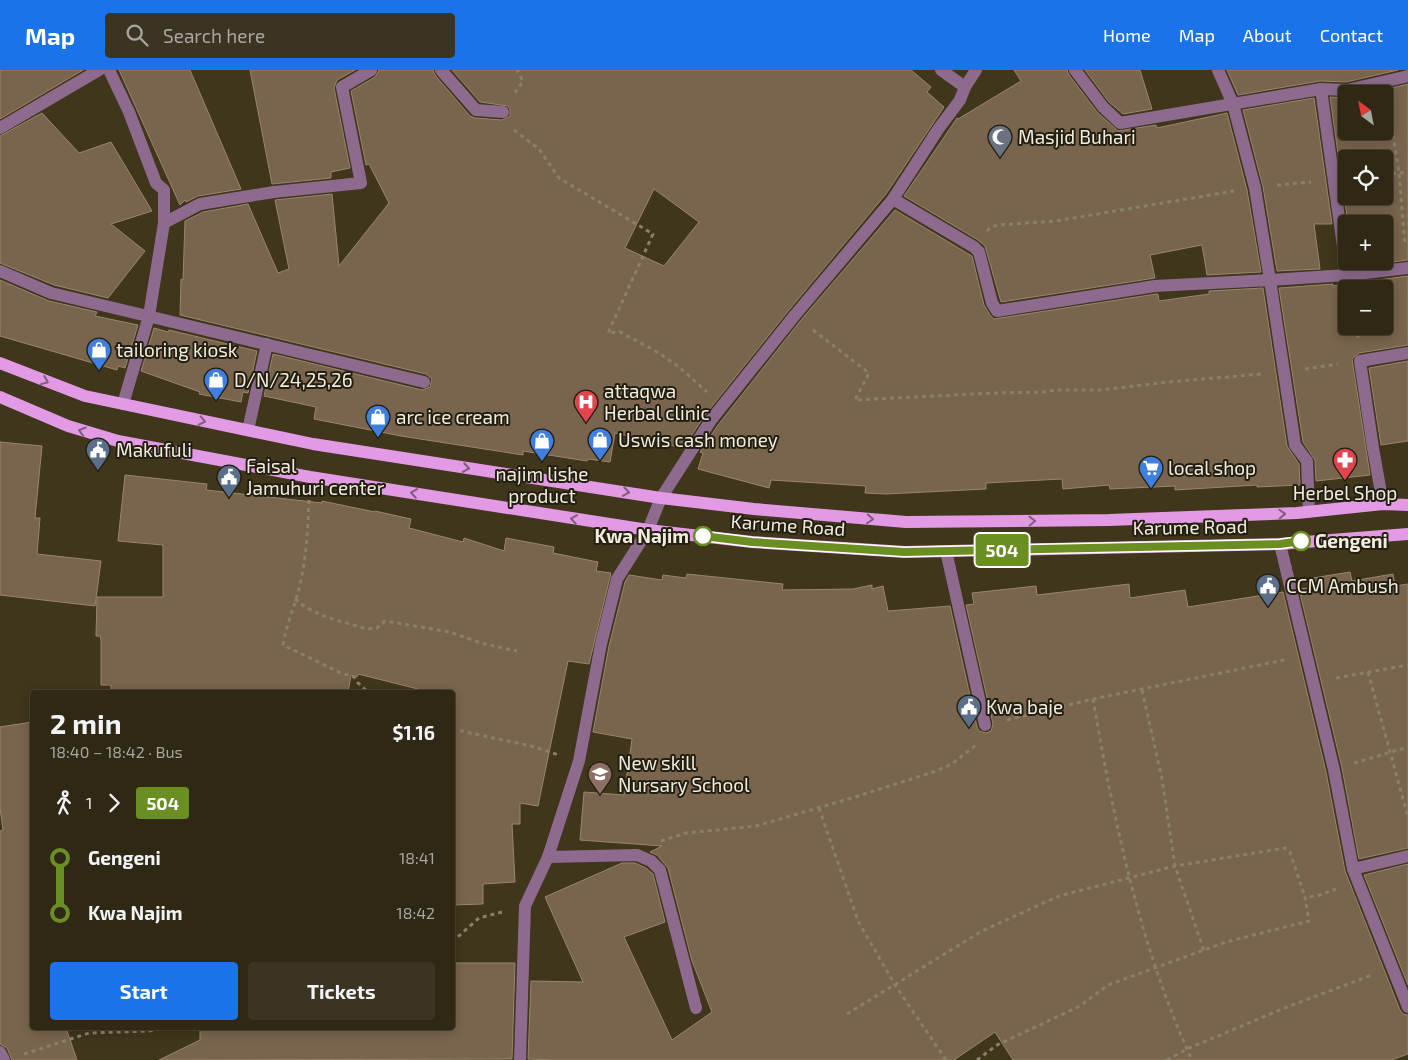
<!DOCTYPE html>
<html lang="en">
<head>
<meta charset="utf-8">
<style>
  body { margin:0; font-family:"Exo 2",sans-serif; background:#3b3422; color:#f1f3f6; height:100vh; display:flex; flex-direction:column; font-size:19px; white-space:nowrap }
  * { box-sizing:border-box; margin:0 }
  p { font-size:16px; color:#a7a6a0 }
  .icon { flex:none; width:28px; height:28px; fill:none; stroke:currentColor; stroke-width:2; stroke-linecap:round; stroke-linejoin:round }
  .map { position:relative; flex:1; overflow:hidden }
  .details { position:absolute; left:30px; top:620px; width:425px; height:340px; display:flex; flex-direction:column; background:#2f2814; border-radius:5px; box-shadow:0 2px 12px #0003,0 0 0 1px #4a4434 }
  .details>* { flex:none }
  .badge { padding:0 10px; border-radius:4px; font-size:18px; line-height:32px }
  .needle { width:32px; rotate:328deg }
  .tools { position:absolute; left:1338px; top:15px; display:grid; gap:10px }
  .tools a { display:grid; place-items:center; width:55px; height:55px; border-radius:5px; background:#2f2814; box-shadow:0 2px 12px #0003,0 0 0 1px #4a4434; font-size:25px }
  .map>.badge { position:absolute; translate:-50% -50%; box-shadow:0 0 0 2px #fff }
  .legs { display:flex; align-items:center; gap:8px; height:55px; padding:0 20px; font-size:16px }
  .legs p { margin-inline-start:auto }
  .headline { display:flex; align-items:center; justify-content:space-between; height:85px; padding:0 20px }
  h1 { font-size:28px; font-weight:700; line-height:38px }
  .button { display:flex; gap:10px; margin-top:auto; padding:10px 20px }
  .button a { flex:1; height:58px; border-radius:5px; background:#1a73e8; color:#fff; font-size:20px; font-weight:700; line-height:58px; text-align:center }
  .button a+a { background:#3b3422; color:#f1f3f6 }
  ul { padding:0 20px; list-style:none }
  li { display:flex; align-items:center; gap:18px; height:55px; font-size:19px }
  li i { display:grid; place-items:center; width:8px; height:100%; margin:0 6px; background:currentColor }
  li i::after { content:''; width:12px; height:12px; margin:-6px; border:4px solid; border-radius:50%; background:#2f2814 }
  li p { margin-inline-start:auto }
  li:first-child i { background:linear-gradient(#0000 50%,currentColor 0) }
  li:last-child i { background:linear-gradient(currentColor 50%,#0000 0) }
  header { display:flex; align-items:center; gap:30px; box-sizing:border-box; height:70px; padding:0 25px; background:#1a73e8; color:#fff }
  header strong { font-size:24px }
  nav { display:flex; gap:28px; margin-inline-start:auto; font-size:18px }
  .search { width:350px; height:45px; background:#3b3422; display:flex; align-items:center; gap:12px; box-sizing:border-box; padding:0 18px; border-radius:5px; color:#a7a6a0; font-size:19px }
  .map>svg:first-child { display:block }
  .building { fill:#79644d; stroke:#9b856d; fill-rule:evenodd }
  .lines { fill:none; stroke-linecap:round; stroke-linejoin:round }
  .path { stroke:#89816b; stroke-width:3; stroke-dasharray:4 4; stroke-linecap:butt }
  .minor { stroke:#8d6a8e; stroke-width:12 }
  .major { stroke:#e39ae5; stroke-width:12 }
  .oneway { stroke:#825c7c }
  .line-1-casing { stroke:#fff; stroke-width:11 }
  .line-1 { stroke:#6b8e23; stroke-width:8 }
  .stop-1-dot { fill:#fff; stroke:#6b8e23; stroke-width:2.5 }
  .labels { text-anchor:middle; stroke-width:4; stroke-linejoin:round; paint-order:stroke }
  .poi-label { font-size:19px; fill:#f1ecdc; stroke:#221e12; text-anchor:start }
  .street-label { font-size:19px; fill:#f1ecdc; stroke:#221e12 }
  .stop-label { font-size:19px; font-weight:bold; fill:#f1ecdc; stroke:#221e12; text-anchor:end }
</style>
</head>
<body>
<header>
<strong>Map</strong>
<div class="search"><svg class="icon" aria-label="search" viewBox="0 0 24 24"><circle cx="10" cy="10" r="6"/><path d="M15 15l6 6"/></svg>Search here</div>
<nav><a>Home</a><a>Map</a><a>About</a><a>Contact</a></nav>
</header>
<div class="map">
<svg width="1408" height="990" viewBox="0 0 1408 990">
  <rect width="100%" height="100%" fill="#3f361b"/>
  <g class="building">
    <path d="M0 0H83L0 49Z"/>
    <path d="M119 0H190L241 119 198 126 186 132 185 130 180 135Z"/>
    <path d="M250 0H355L337 10 334 18 350 98 331 102V108L272 114Z"/>
    <path d="M379 0H433L435 5 470 46 475 48 502 50 510 46V39L508 36 480 32 452 0H911L931 17 927 22 944 37 886 124 789 240 705 345 683 378 615 363 610 392 588 389 587 391 523 381V385L401 366 314 349 316 337 264 326 273 284 422 320 430 317 432 309 426 304 180 245 181 209 183 210 185 151 203 142 248 134 278 203 289 199 275 130 332 124 339 196 389 133 369 94 366 95 351 21 375 7ZM654 119 699 152 664 196 625 178Z"/>
    <path d="M1014 0H1067L1069 5 1097 42 1118 61 1156 55 1157 58 1227 43 1247 120 1261 202 1207 205 1202 175 1150 185 1155 208 1001 232 985 176 978 170 904 126 957 48 958 49 1021 11Z"/>
    <path d="M1085 0H1140L1152 39 1123 44 1109 32Z"/>
    <path d="M1227 0H1398L1346 12 1320 11 1238 25Z"/>
    <path d="M1408 14V190L1384 193V154H1348L1330 27 1346 28V61H1384V24H1367ZM1346 89H1384V126H1346Z"/>
    <path d="M1314 28 1332 154H1314L1320 199 1277 201 1263 117 1243 40Z"/>
    <path d="M42 43 79 83 111 72 152 141 111 154 145 181 108 228 54 215 0 193V66Z"/>
    <path d="M895 140 972 186 984 235 990 245 994 249 1156 224H1158L1159 231 1209 224V221L1263 218 1287 376 1299 394 1300 415 1257 417V415L1175 420V416L1110 419 1109 415 1063 419 1062 409 986 413V419L886 424 865 423 866 416 771 410 769 418 698 399 703 383 700 382 718 355 801 250Z"/>
    <path d="M1408 206V275L1359 283 1352 289 1370 405 1316 411 1315 390 1303 372 1279 218 1333 214V216ZM1346 219H1384V256H1346Z"/>
    <path d="M0 210 49 231 97 242 95 246 138 255 125 298 118 296 117 300 0 266Z"/>
    <path d="M154 258 168 262 169 260 257 281 248 323 243 322 241 332 199 324 200 322 141 301Z"/>
    <path d="M1408 291V371L1381 375 1369 298Z"/>
    <path d="M0 372 42 376 35 448H40L37 484 101 491 95 536 0 525Z"/>
    <path d="M125 405 207 414 206 420 322 433V431L375 442V441L411 449 409 458 463 472 464 468 504 481 506 468 554 477 553 483 598 492 596 501 611 503 589 594 568 591 538 736 520 733V754H512L515 812 483 814V834L452 835V622H417L418 619 358 604 357 607 351 605 348 622H111V615H101V570L100 566H96L97 527H163V475L118 471Z"/>
    <path d="M1350 502 1352 511 1393 504 1395 516 1408 514V778L1359 789 1342 698 1299 519 1308 518 1307 509Z"/>
    <path d="M687 504 783 514 782 520 853 519 872 515V519L883 516 888 541 950 536 977 657 979 661 986 663 991 661 993 654 966 535 974 534 972 523 1036 516 1037 525 1129 514 1130 528 1185 520 1188 537 1283 522 1326 702 1345 801 1400 940 1403 944 1408 945V984L1391 990H1013L995 962 954 990H555L528 989 531 911 583 912 545 827 622 793H635L646 798 653 804 665 852 624 867 672 970 712 942 692 891 668 798 657 785 650 782 662 776 580 770 584 722 624 725 632 669 593 662 609 576 625 512 629 505 662 510 663 505 686 508Z"/>
    <path d="M32 652V958H66L77 990H12L7 978 0 974V761L3 760 0 738V657Z"/>
    <path d="M1408 794V915L1364 805Z"/>
    <path d="M452 893H515L512 989 159 990 200 970V958H452Z"/>
  </g>
  <g class="lines">
    <g class="path">
      <path d="M515 23 523 11 517 0"/>
      <path d="M1388 33 1399 103 1405 175"/>
      <path d="M514 60 539 79 559 108 653 164 608 263 620 262 654 280 678 296 707 322"/>
      <path d="M1384 105 1408 102"/>
      <path d="M1277 115 1311 112"/>
      <path d="M987 161 991 157 998 155 1056 151 1234 121"/>
      <path d="M1357 256 1358 269"/>
      <path d="M813 260 869 303 855 330 993 323 1044 322 1056 320H1100L1168 312 1262 304"/>
      <path d="M1305 299 1338 294"/>
      <path d="M309 430C308 460 306 490 299 519 294 538 286 556 283 575L341 603 354 607 358 613 368 622"/>
      <path d="M295 529 305 537 326 547 367 559 377 558 385 551 450 562 481 573 517 581"/>
      <path d="M1368 602 1408 747"/>
      <path d="M1336 608 1408 595"/>
      <path d="M1142 620 1162 709 1175 796 1204 881"/>
      <path d="M1093 629C1114 751 1140 878 1192 990"/>
      <path d="M1007 650 1093 629 1284 590"/>
      <path d="M452 659 531 676 559 685"/>
      <path d="M1354 693 1408 677"/>
      <path d="M819 738 858 851 895 915 946 990"/>
      <path d="M661 771 686 763 756 756 852 728 936 701 952 694 976 675"/>
      <path d="M452 872 479 848 502 842"/>
      <path d="M847 944 982 861 1059 826 1175 796 1285 778 1290 782 1305 827"/>
      <path d="M24 984 89 963 149 961 162 958"/>
      <path d="M977 990 997 975 1080 936 1108 915 1226 872 1309 851 1305 827 1317 826 1336 819"/>
      <path d="M1167 990 1187 979 1282 939 1372 905"/>
    </g>
    <g class="minor">
      <path d="M109 0 129 42 156 113 164 120V153L149 246 123 334"/>
      <path d="M441 0 476 40 503 42"/>
      <path d="M941 0 965 17"/>
      <path d="M1075 0 1103 37 1120 53 1321 19 1347 20 1408 6"/>
      <path d="M1218 0 1233 34 1255 118 1270 210 1347 205"/>
      <path d="M1321 19 1347 205 1408 198"/>
      <path d="M0 58 99 0"/>
      <path d="M893 129 974 177 979 182 992 233 997 241 1155 216 1270 210 1295 375 1307 391 1309 442"/>
      <path d="M164 153 200 134 274 122 361 113 342 17 371 0"/>
      <path d="M0 201 51 223 424 312"/>
      <path d="M248 360 267 274"/>
      <path d="M1383 434 1373 378 1360 291 1408 283"/>
      <path d="M1280 474 1334 700 1353 799 1408 786"/>
      <path d="M946 481 985 655"/>
      <path d="M548 787 637 785 651 791 660 800 696 938"/>
      <path d="M1353 799 1408 937"/>
      <path d="M0 982 4 990"/>
      <path d="M520 990 525 836 548 787 579 691 601 574 617 509 648 460 661 428 711 350 795 245 893 129 939 58 960 30 965 17 976 0"/>
    </g>
    <g class="major">
      <path d="M0 293 85 326 313 374 661 428 754 439 906 452 1109 450 1297 443 1383 434 1408 435"/>
      <path d="M0 327 68 356 118 371 310 407 648 460 752 472 905 482 1280 474 1408 464"/>
    </g>
  </g>
  <defs><path id="oneway-chevron" d="M-2-3.5L2.5 0L-2 3.5" fill="none" stroke-width="1.6" stroke-linecap="round" stroke-linejoin="round" transform="scale(1.25)"/></defs>
  <g class="oneway">
    <use href="#oneway-chevron" transform="translate(45 311) rotate(22)"/>
    <use href="#oneway-chevron" transform="translate(202 351) rotate(12)"/>
    <use href="#oneway-chevron" transform="translate(82 361) rotate(-163)"/>
    <use href="#oneway-chevron" transform="translate(466 398) rotate(9)"/>
    <use href="#oneway-chevron" transform="translate(626 422) rotate(9)"/>
    <use href="#oneway-chevron" transform="translate(414 423) rotate(-171)"/>
    <use href="#oneway-chevron" transform="translate(1282 444) rotate(-2)"/>
    <use href="#oneway-chevron" transform="translate(574 449) rotate(-171)"/>
    <use href="#oneway-chevron" transform="translate(870 449) rotate(5)"/>
    <use href="#oneway-chevron" transform="translate(1032 451) rotate(-1)"/>
  </g>
  <g class="lines">
    <defs>
      <path id="line-1" d="M703 466 752 472 904 482 1280 474 1301 471"/>
    </defs>
    <use href="#line-1" class="line-1-casing"/>
    <use href="#line-1" class="line-1"/>
  </g>
  <defs>
    <symbol id="mosque-pin" viewBox="-11 -11 22 30"><path d="M0 17L-7.5 6A9.5 9.5 0 1 1 7.5 6Z" fill="#6b7280" stroke="#221e12"/><path d="M3.5-4.9A6 6 0 1 0 3.5 4.9A5 5 0 1 1 3.5-4.9Z" fill="#fff"/></symbol>
    <symbol id="shop-pin" viewBox="-11 -11 22 30"><path d="M0 17L-7.5 6A9.5 9.5 0 1 1 7.5 6Z" fill="#3f7fe0" stroke="#221e12"/><path d="M-5-2.5h2.3a2.7 3.5 0 0 1 5.4 0H5L5.5 6h-11ZM-1.5-2.5h3a1.5 2.3 0 0 0-3 0Z" fill="#fff"/></symbol>
    <symbol id="hospital-pin" viewBox="-11 -11 22 30"><path d="M0 17L-7.5 6A9.5 9.5 0 1 1 7.5 6Z" fill="#e0444e" stroke="#221e12"/><path d="M-5-5h3v3.5h4V-5h3V5h-3V1.5h-4V5h-3Z" fill="#fff"/></symbol>
    <symbol id="civic-pin" viewBox="-11 -11 22 30"><path d="M0 17L-7.5 6A9.5 9.5 0 1 1 7.5 6Z" fill="#5c6f8a" stroke="#221e12"/><path d="M-.6-6.5H3V-4.5H.6V-3L4-1V1h2V6H-6V1h2V-1L-.6-3ZM-1.2 2.5V6h2.4V2.5Z" fill="#fff"/></symbol>
    <symbol id="pharmacy-pin" viewBox="-11 -11 22 30"><path d="M0 17L-7.5 6A9.5 9.5 0 1 1 7.5 6Z" fill="#e0444e" stroke="#221e12"/><path d="M-2-6h4v4h4v4h-4v4h-4v-4h-4v-4h4Z" fill="#fff"/></symbol>
    <symbol id="supermarket-pin" viewBox="-11 -11 22 30"><path d="M0 17L-7.5 6A9.5 9.5 0 1 1 7.5 6Z" fill="#3f7fe0" stroke="#221e12"/><path d="M-6-5.5h2.5l.6 2H6L4.5 2H-2.5L-4.4-4H-6ZM-1.5 3.2a1.3 1.3 0 1 0 .1 0ZM3 3.2a1.3 1.3 0 1 0 .1 0Z" fill="#fff"/></symbol>
    <symbol id="school-pin" viewBox="-11 -11 22 30"><path d="M0 17L-7.5 6A9.5 9.5 0 1 1 7.5 6Z" fill="#8d6e63" stroke="#221e12"/><path d="M0-5L7-2L0 1L-7-2ZM-4 1L0 2.5L4 1V4Q0 6-4 4Z" fill="#fff"/></symbol>
  </defs>
  <g fill-rule="evenodd">
    <use href="#mosque-pin" x="986" y="53" width="28" height="38"/>
    <use href="#shop-pin" x="85" y="266" width="28" height="38"/>
    <use href="#shop-pin" x="202" y="296" width="28" height="38"/>
    <use href="#hospital-pin" x="572" y="318" width="28" height="38"/>
    <use href="#shop-pin" x="364" y="333" width="28" height="38"/>
    <use href="#shop-pin" x="586" y="356" width="28" height="38"/>
    <use href="#shop-pin" x="528" y="357" width="28" height="38"/>
    <use href="#civic-pin" x="84" y="366" width="28" height="38"/>
    <use href="#pharmacy-pin" x="1331" y="376" width="28" height="38"/>
    <use href="#supermarket-pin" x="1137" y="384" width="28" height="38"/>
    <use href="#civic-pin" x="215" y="393" width="28" height="38"/>
    <use href="#civic-pin" x="1254" y="502" width="28" height="38"/>
    <use href="#civic-pin" x="955" y="623" width="28" height="38"/>
    <use href="#school-pin" x="586" y="690" width="28" height="38"/>
  </g>
  <g class="stop-1-dot">
    <circle cx="703" cy="466" r="9"/>
    <circle cx="1301" cy="471" r="9"/>
  </g>
  <g class="labels">
    <g class="poi-label">
      <text x="1018" y="74">Masjid Buhari</text>
      <text x="116" y="287">tailoring kiosk</text>
      <text x="234" y="317">D/N/24,25,26</text>
      <text x="604" y="328">attaqwa<tspan x="604" dy="22">Herbal clinic</tspan></text>
      <text x="396" y="354">arc ice cream</text>
      <text x="618" y="377">Uswis cash money</text>
      <text x="116" y="387">Makufuli</text>
      <text x="246" y="403">Faisal<tspan x="246" dy="22">Jamuhuri center</tspan></text>
      <text x="1168" y="405">local shop</text>
      <text x="542" y="411" text-anchor="middle">najim lishe<tspan x="542" dy="22">product</tspan></text>
      <text x="1345" y="430" text-anchor="middle">Herbel Shop</text>
      <text x="1286" y="523">CCM Ambush</text>
      <text x="986" y="644">Kwa baje</text>
      <text x="618" y="700">New skill<tspan x="618" dy="22">Nursary School</tspan></text>
    </g>
    <g class="street-label">
      <text transform="translate(788 455) rotate(4)" y="7">Karume Road</text>
      <text transform="translate(1190 457) rotate(-1)" y="7">Karume Road</text>
    </g>
    <g class="stop-label">
      <text x="689" y="473">Kwa Najim</text>
      <text x="1315" y="478" text-anchor="start">Gengeni</text>
    </g>
  </g>
</svg>
<div class="tools">
<a><svg class="needle" viewBox="-14 -14 28 28"><path d="M0-13l5 13h-10z" fill="#e53935"/><path d="M0 13l5-13h-10z" fill="#a7a6a0"/></svg></a>
<a><svg class="icon" aria-label="locate" viewBox="0 0 24 24"><circle cx="12" cy="12" r="6"/><path d="M12 2v4M12 18v4M2 12h4M18 12h4"/></svg></a>
<a>+</a>
<a>−</a>
</div>
<b class="badge" style="left:1002px;top:480px;background:#6b8e23;color:#fff">504</b>
<section class="details">
<div class="headline"><div><h1>2 min</h1><p>18:40 – 18:42 · Bus</p></div><b>$1.16</b></div>
<div class="legs"><svg class="icon" aria-label="walk" viewBox="0 0 24 24"><circle cx="13" cy="4" r="2"/><path d="M13 8l-2 6 4 7M11 14l-3 7M7 12l3-4h3l4 4"/></svg>1<svg class="icon" aria-label="forward" viewBox="0 0 24 24"><path d="M9 5l7 7-7 7"/></svg><b class="badge" style="background:#6b8e23;color:#fff">504</b></div>
<ul>
<li><i style="color:#6b8e23"></i><b>Gengeni</b><p>18:41</p></li>
<li><i style="color:#6b8e23"></i><b>Kwa Najim</b><p>18:42</p></li>
</ul>
<div class="button"><a>Start</a><a>Tickets</a></div>
</section>
</div>
</body>
</html>
